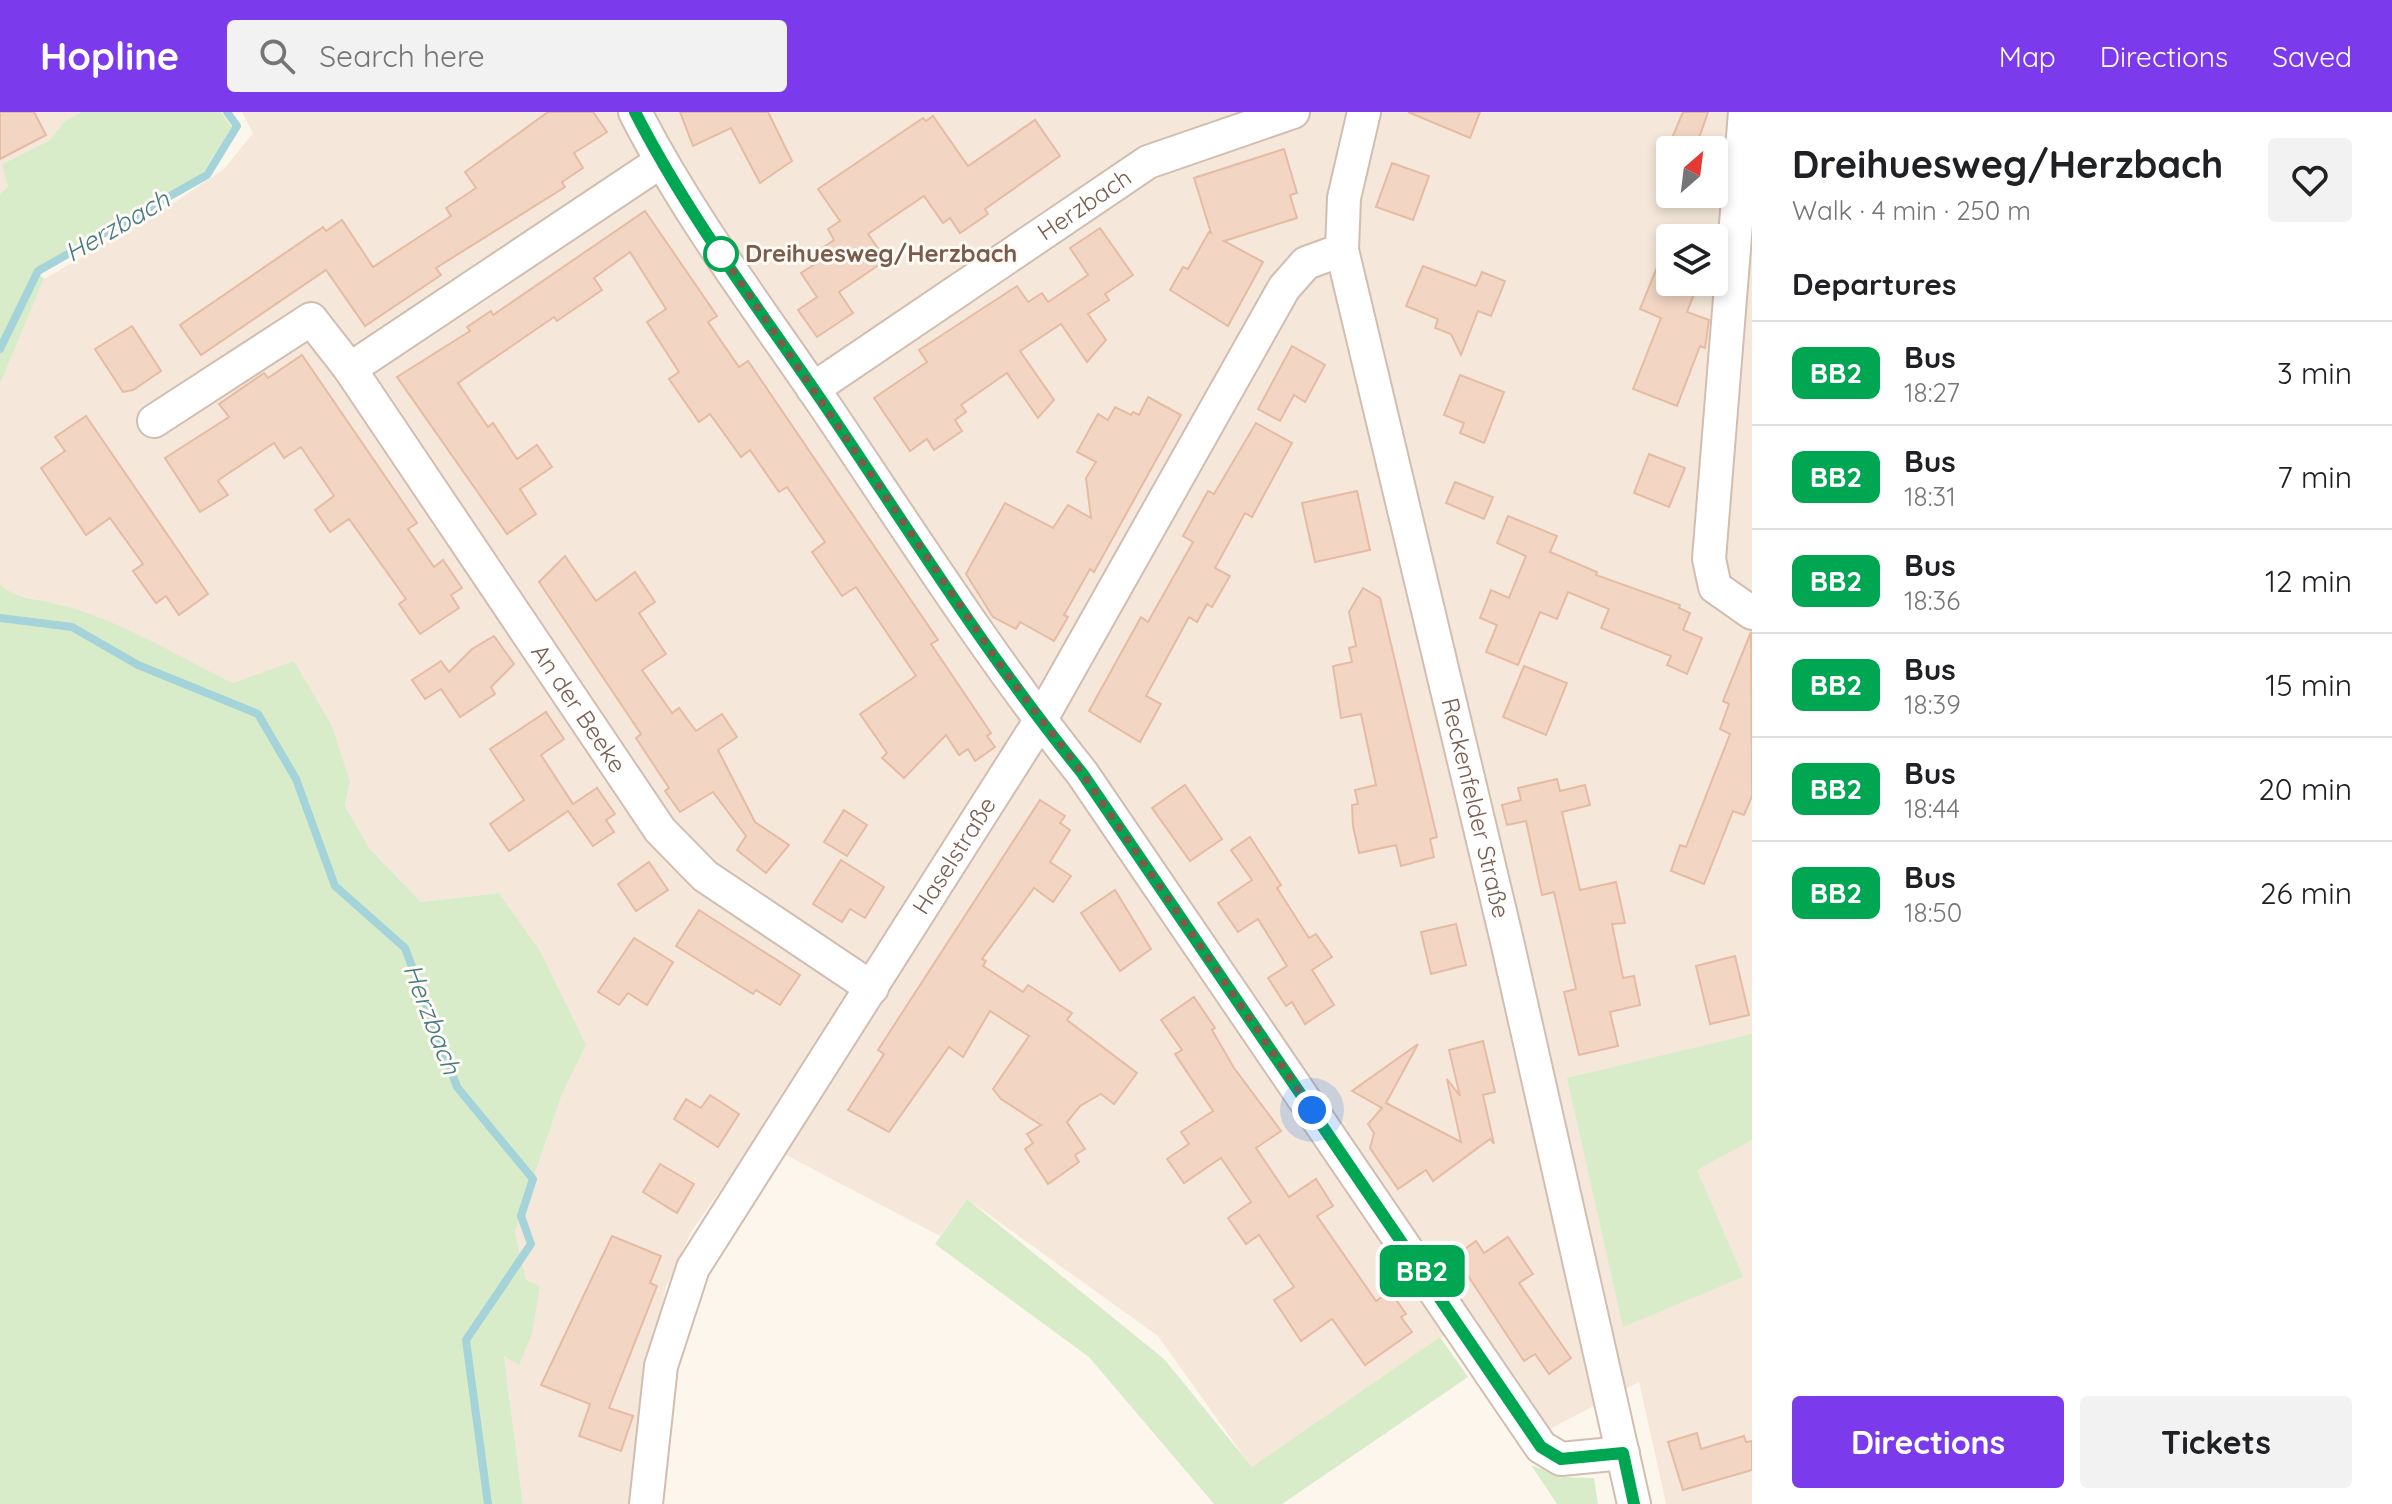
<!DOCTYPE html>
<html lang="en">
<head>
<meta charset="utf-8">
<style>
  body { margin:0; font-family:Quicksand,sans-serif; background:#f2f2f2; color:#202124; height:100vh; display:flex; flex-direction:column; font-size:30px; white-space:nowrap }
  * { box-sizing:border-box; margin:0 }
  p { font-size:26px; color:#757577 }
  .icon { flex:none; width:44px; height:44px; fill:none; stroke:currentColor; stroke-width:2; stroke-linecap:round; stroke-linejoin:round }
  .map { position:relative; flex:1; overflow:hidden }
  .drawer { display:flex; flex-direction:column; background:#fff; width:640px }
  .drawer>* { flex:none }
  .badge { padding:0 16px; border-radius:12px; font-size:28px; line-height:52px }
  .needle { width:52px; rotate:28deg }
  .fabs { position:absolute; left:1656px; top:24px; display:grid; gap:16px }
  .fabs a { display:grid; place-items:center; width:72px; height:72px; border-radius:8px; background:#fff; box-shadow:0 4px 12px #0003; font-size:40px }
  .you { position:absolute; width:40px; height:40px; margin:-20px; border:6px solid #fff; border-radius:50%; background:#1a73e8; box-shadow:0 0 0 12px #1a73e833 }
  .map>.badge { position:absolute; translate:-50% -50%; box-shadow:0 0 0 4px #fff }
  h2 { padding:0 40px; font-size:30px; line-height:72px }
  .round { display:grid; place-items:center; flex:none; width:84px; height:84px; border-radius:8px; background:#f2f2f2 }
  .headline { display:flex; align-items:center; justify-content:space-between; height:136px; padding:0 40px }
  h1 { font-size:38px; font-weight:700; line-height:60px }
  .button { display:flex; gap:16px; margin-top:auto; padding:16px 40px }
  .button a { flex:1; height:92px; border-radius:8px; background:#7c3aed; color:#fff; font-size:32px; font-weight:700; line-height:92px; text-align:center }
  .button a+a { background:#f2f2f2; color:#202124 }
  ul { padding:0; list-style:none }
  li { display:flex; align-items:center; gap:24px; height:104px; padding:0 40px; border-top:2px solid #e0e0e0 }
  li div { flex:1 }
  li b { display:block; font-size:30px }
  li em { font-style:normal }
  li .badge { min-width:88px; font-weight:700; text-align:center }
  header { display:flex; align-items:center; gap:48px; box-sizing:border-box; height:112px; padding:0 40px; background:#7c3aed; color:#fff }
  header strong { font-size:38px }
  nav { display:flex; gap:44px; margin-inline-start:auto; font-size:28px }
  .search { width:560px; height:72px; background:#f2f2f2; display:flex; align-items:center; gap:20px; box-sizing:border-box; padding:0 28px; border-radius:8px; color:#757577; font-size:30px }
  main { display:flex; flex:1; min-height:0 }
  .map>svg:first-child { display:block }
  .residential { fill:#f5e8da; fill-rule:evenodd }
  .green { fill:#d8ecc9 }
  .lines { fill:none; stroke-linecap:round; stroke-linejoin:round }
  .stream { stroke:#a5d3da; stroke-width:8 }
  .building { fill:#f3d5c3; stroke:#e6bba3; stroke-width:2 }
  .minor-casing { stroke:#d1beb0; stroke-width:36 }
  .minor { stroke:#fff; stroke-width:32 }
  .line-casing { stroke:#fff; stroke-width:18 }
  .line { stroke:#00a651; stroke-width:12 }
  .walk { stroke:#7a5c4d; stroke-width:8; stroke-dasharray:0 14.4 }
  .stop-dot { fill:#fff; stroke:#00a651; stroke-width:4 }
  .labels { text-anchor:middle; stroke-width:6; stroke-linejoin:round; paint-order:stroke }
  .street-label { font-size:24px; fill:#7a5c4d; stroke:#fffaf3 }
  .stop-label { font-size:24px; font-weight:bold; fill:#7a5c4d; stroke:#fffaf3; text-anchor:start }
  .water-label { font-size:26px; font-style:italic; fill:#437c86; stroke:#fffaf3 }
</style>
</head>
<body>
<header>
<strong>Hopline</strong>
<div class="search"><svg class="icon" aria-label="search" viewBox="0 0 24 24"><circle cx="10" cy="10" r="6"/><path d="M15 15l6 6"/></svg>Search here</div>
<nav><a>Map</a><a>Directions</a><a>Saved</a></nav>
</header>
<main>
<div class="map">
<svg width="1752" height="1392" viewBox="0 0 1752 1392">
  <rect width="100%" height="100%" fill="#fdf6ec"/>
  <g class="residential">
    <path d="M0 0H81L65 9 50 28 2 52 9 75 0 82Z"/>
    <path d="M242 0H1752V1392H1666L1639 1270 1548 1318 1473 1203 1252 1356 1158 1224 967 1087 940 1124 756 1027 691 1120 666 1175 654 1238 634 1392H523L504 1243 519 1252 526 1168 515 1120 562 982 586 933 499 781 421 790 370 737 345 694 350 670 233 571 97 505 58 492 11 482 0 472V272L44 167 163 98 224 57 253 21ZM1670 38H1714V82H1670ZM1670 126H1714V170H1670Z"/>
  </g>
  <g class="green">
    <path d="M81 0H221L232 15 203 61 35 159 44 167 0 272V82L8 75 2 52 50 28 65 9Z"/>
    <path d="M0 472C16 488 36 486 57 492 119 507 177 544 233 571L294 549 332 614 350 670 345 694 370 737 421 790 499 781 540 839 586 933 562 982 515 1120 526 1168 540 1174 532 1222 519 1253 504 1244 523 1392H0Z"/>
    <path d="M1752 922V1028L1697 1058 1743 1165 1623 1215 1567 966Z"/>
    <path d="M967 1087 1164 1247 1252 1355 1440 1225 1468 1265 1282 1392H1214L1089 1245 935 1132Z"/>
    <path d="M1531 1353 1562 1365 1594 1366 1598 1392H1557Z"/>
  </g>
  <g class="lines">
    <g class="stream">
      <path d="M0 237 38 159 207 63 237 14 227 0"/>
      <path d="M0 506 72 515 138 553 258 602 296 667 335 774 405 836 457 975 533 1067 521 1104 531 1132 466 1228 488 1392"/>
    </g>
  </g>
  <g class="building">
    <path d="M0 0H34L46 23 0 47Z"/>
    <path d="M548 0H593L607 20 574 41 583 56 562 70 565 75 436 156 441 163 365 214 326 158 201 243 180 213 323 115 326 119 342 108 373 155 451 104 446 96 476 76 465 60Z"/>
    <path d="M680 0H768L792 49 760 71 731 16 693 34Z"/>
    <path d="M1408 0H1480L1470 26Z"/>
    <path d="M1683 0H1708L1695 38H1667Z"/>
    <path d="M933 4 968 54 1035 8 1060 44 985 97 988 102 960 121 950 106 943 111 924 84 868 122 886 148 839 180 853 201 817 225 798 198 817 185 801 161 818 150 814 142 834 128 828 117 840 109 818 77 923 6 926 9Z"/>
    <path d="M1284 37 1297 81 1290 83 1297 106 1224 129 1263 150 1228 214 1170 178 1183 155 1188 157 1209 120 1211 121 1194 66Z"/>
    <path d="M1392 51 1429 64 1413 108 1376 95Z"/>
    <path d="M645 99 717 204 708 210 739 255 748 249 938 528 931 532 991 621 987 624 995 635 975 649 968 637 959 643 946 623 904 666 882 646 887 641 860 602 916 564 856 475 842 484 812 440 825 430 787 375 779 380 750 338 741 345 710 302 699 310 669 267 679 260 647 210 666 197 630 140 594 166 602 178 557 209 554 205 458 271 488 315 493 311 517 347 537 333 552 355 520 377 536 402 507 422 397 265 470 219 467 215 491 199 493 203Z"/>
    <path d="M1100 116 1133 163 1105 182 1109 188 1088 202 1106 228 1087 250 1061 212 1020 239 1054 288 1038 306 1007 261 961 293 966 300 955 308 962 319 934 338 927 327 910 339 874 286 927 250 919 238 1017 174 1028 190 1042 181 1048 190 1088 163 1070 136Z"/>
    <path d="M1669 126 1670 170H1699L1687 200 1709 208 1705 236 1700 234 1677 294 1633 277 1661 206 1640 197Z"/>
    <path d="M1423 154 1476 174 1482 160 1505 169 1491 204 1478 199 1461 243 1451 222 1435 216 1438 207 1406 194Z"/>
    <path d="M132 214 161 259 133 278 123 280 95 237Z"/>
    <path d="M1292 234 1325 253 1305 290 1294 283 1280 309 1258 297Z"/>
    <path d="M302 243 417 411 408 417 434 455 443 448 462 476 451 483 459 496 420 522 399 492 406 487 349 407 330 420 315 398 334 384 301 335 284 346 274 331 220 367 218 369 228 383 200 400 165 346 229 305 219 292 264 261 268 266Z"/>
    <path d="M1460 263 1504 280 1484 331 1460 321 1464 311 1444 303Z"/>
    <path d="M1148 285 1181 303 1094 460 1090 457 1064 503 1068 505 1054 529 1020 510 1016 517 993 505 966 462 1005 391 1053 416 1068 393 1091 406 1086 366 1096 350 1077 340 1098 302 1108 308 1115 295 1131 303 1133 300 1139 303Z"/>
    <path d="M86 304 208 482 179 503 166 484 156 491 133 459 143 452 110 406 86 423 41 356 65 339 55 325Z"/>
    <path d="M1256 311 1292 331 1252 405 1245 401 1215 456 1230 464 1212 495 1207 492 1197 510 1189 505 1146 584 1161 592 1140 630 1089 599 1141 505 1148 510 1193 430 1183 424 1208 379 1214 382Z"/>
    <path d="M1649 342 1685 356 1669 395 1634 381Z"/>
    <path d="M1455 370 1493 385 1484 407 1446 391Z"/>
    <path d="M1357 379 1370 438 1315 450 1302 391Z"/>
    <path d="M1508 404 1557 424 1550 440 1597 460 1596 463 1680 493 1679 496 1690 501 1683 518 1702 526 1687 562 1667 553 1671 544 1601 516 1609 497 1568 480 1557 507 1540 500 1518 553 1486 540 1497 513 1480 506 1491 478 1509 486 1526 444 1497 431Z"/>
    <path d="M565 444 596 489 635 460 655 490 639 501 666 542 642 558 672 601 679 596 696 619 722 602 737 625 718 638 755 710 789 733 766 761 737 738 746 724 713 680 680 700 665 679 669 676 636 626 641 622 539 470Z"/>
    <path d="M1363 476 1380 486 1437 725 1430 727 1434 745 1401 754 1396 733 1359 741 1353 714 1352 693 1358 692 1355 678 1376 673 1361 602 1341 606 1333 554 1352 550 1349 536 1356 534 1349 500Z"/>
    <path d="M1751 520 1752 684 1744 703 1733 699 1704 772 1671 759 1680 733 1686 735 1730 622 1720 617 1729 592 1723 589Z"/>
    <path d="M494 524 514 552 491 575 495 582 460 605 441 577 425 587 412 568 441 549 449 560 472 537Z"/>
    <path d="M1524 554 1567 571 1546 623 1503 605Z"/>
    <path d="M546 600 564 627 541 643 573 692 597 676 615 702 606 708 614 720 593 734 568 699 509 739 490 712 524 688 490 637Z"/>
    <path d="M1557 667 1560 679 1585 673 1590 693 1562 700 1580 778 1616 770 1625 811 1612 812 1623 866 1634 864 1640 893 1610 900 1618 934 1579 943 1564 880 1576 877 1554 780 1542 783 1526 709 1507 713 1502 693 1521 688 1518 676Z"/>
    <path d="M1185 673 1222 727 1190 749 1152 696Z"/>
    <path d="M1040 688 1065 704 1060 711 1070 718 1050 750 1071 764 1053 790 1034 776 982 847 986 849 983 854 1023 880 1028 873 1072 901 1067 908 1137 961 1114 992 1101 982 1080 994 1067 1010 1085 1037 1075 1043 1079 1050 1048 1072 1025 1037 1033 1031 1027 1022 1041 1013 1001 987 993 977 1029 924 990 899 963 945 949 935 889 1020 848 998 884 942 878 938Z"/>
    <path d="M844 698 867 713 847 744 824 730Z"/>
    <path d="M1250 725 1281 773 1277 776 1309 826 1316 822 1332 845 1312 858 1334 893 1305 912 1292 890 1286 894 1268 866 1287 854 1258 807 1238 820 1218 791 1252 768 1231 738Z"/>
    <path d="M841 748 884 775 865 806 850 797 842 810 813 792Z"/>
    <path d="M649 750 668 778 636 799 618 772Z"/>
    <path d="M1115 778 1151 837 1120 859 1081 801Z"/>
    <path d="M699 798 800 863 780 893 756 878 753 882 676 834Z"/>
    <path d="M1456 812 1466 853 1431 862 1421 820Z"/>
    <path d="M634 826 673 850 647 893 628 881 619 893 598 880Z"/>
    <path d="M1735 844 1749 903 1710 912 1696 854Z"/>
    <path d="M1194 885 1215 916 1212 918 1234 956 1281 1019 1256 1036 1289 1085 1316 1067 1333 1094 1317 1104 1376 1189 1390 1179 1406 1202 1401 1205 1412 1220 1365 1253 1332 1207 1301 1229 1274 1188 1294 1175 1259 1123 1246 1132 1228 1106 1251 1090 1221 1046 1184 1071 1167 1047 1189 1032 1181 1020 1213 999 1175 942 1182 938 1161 908Z"/>
    <path d="M1483 929 1495 980 1483 983 1494 1032 1490 1027 1433 1069 1426 1058 1398 1077 1370 1036 1374 1021 1368 1012 1382 996 1352 979 1418 932 1386 991 1461 1030 1447 967 1460 984 1449 938Z"/>
    <path d="M710 983 739 1002 718 1035 674 1007 686 987 701 996Z"/>
    <path d="M660 1052 694 1072 677 1101 643 1080Z"/>
    <path d="M612 1124 661 1144 650 1171 657 1174 609 1296 633 1304 621 1339 579 1324 590 1292 541 1273Z"/>
    <path d="M1508 1125 1533 1162 1519 1171 1571 1246 1549 1262 1535 1242 1524 1249 1455 1144 1476 1129 1484 1141Z"/>
    <path d="M1697 1321 1701 1337 1744 1324 1746 1330 1752 1329V1358L1683 1378 1668 1330Z"/>
  </g>
  <g class="lines">
    <defs>
      <g id="minor">
        <path d="M635 0C688 104 760 198 825 294 909 418 989 545 1082 661L1541 1335 1561 1347 1623 1341"/>
        <path id="s1" d="M1364 0 1344 86 1342 138 1507 829 1634 1392"/>
        <path d="M1745 0 1709 447 1715 475 1752 501"/>
        <path d="M350 257 660 50"/>
        <path id="s2" d="M813 277 1148 50 1293 0"/>
        <path id="s3" d="M154 309 311 207 350 257 660 718 705 764 872 876"/>
        <path id="s4" d="M646 1392 661 1254 693 1156 1040 609 1284 176 1306 151 1342 138"/>
      </g>
    </defs>
    <use href="#minor" class="minor-casing"/>
    <use href="#minor" class="minor"/>
  </g>
  <g class="lines">
    <defs>
      <path id="line" d="M635 0C690 108 765 204 832 304 913 425 991 549 1082 661L1541 1335 1561 1347 1623 1341 1634 1392"/>
    </defs>
    <use href="#line" class="line-casing"/>
    <use href="#line" class="line"/>
    <path class="walk" d="M721 142 719 139 1003 557 1082 661 1312 998"/>
  </g>
  <circle class="stop-dot" cx="721" cy="142" r="16"/>
  <g class="labels">
    <g class="street-label">
      <text dy="8" stroke="none"><textPath href="#s2" startOffset="328">Herzbach</textPath></text>
      <text dy="8" stroke="none"><textPath href="#s3" startOffset="660">An der Beeke</textPath></text>
      <text dy="8" stroke="none"><textPath href="#s1" startOffset="714">Reckenfelder Straße</textPath></text>
      <text dy="8" stroke="none"><textPath href="#s4" startOffset="730">Haselstraße</textPath></text>
    </g>
    <g class="stop-label">
      <text x="745" y="150">Dreihuesweg/Herzbach</text>
    </g>
    <g class="water-label">
      <text transform="translate(117 114) rotate(-30)" y="9">Herzbach</text>
      <text transform="translate(432 907) rotate(69)" y="9">Herzbach</text>
    </g>
  </g>
</svg>
<div class="fabs">
<a><svg class="needle" viewBox="-14 -14 28 28"><path d="M0-13l5 13h-10z" fill="#e53935"/><path d="M0 13l5-13h-10z" fill="#757577"/></svg></a>
<a><svg class="icon" aria-label="layers" viewBox="0 0 24 24"><path d="M12 4l9 5-9 5-9-5zM3 14l9 5 9-5"/></svg></a>
</div>
<div class="you" style="left:1312px;top:998px"></div>
<b class="badge" style="left:1422px;top:1159px;background:#00a651;color:#fff">BB2</b>
</div>
<section class="drawer">
<div class="headline"><div><h1>Dreihuesweg/Herzbach</h1><p>Walk · 4 min · 250 m</p></div><a class="round"><svg class="icon" aria-label="heart" viewBox="0 0 24 24"><path d="M12 20l-8-8c-3-5 5-10 8-4 3-6 11-1 8 4z"/></svg></a></div>
<h2>Departures</h2>
<ul>
<li><span class="badge" style="background:#00a651;color:#fff">BB2</span><div><b>Bus</b><p>18:27</p></div><em>3 min</em></li>
<li><span class="badge" style="background:#00a651;color:#fff">BB2</span><div><b>Bus</b><p>18:31</p></div><em>7 min</em></li>
<li><span class="badge" style="background:#00a651;color:#fff">BB2</span><div><b>Bus</b><p>18:36</p></div><em>12 min</em></li>
<li><span class="badge" style="background:#00a651;color:#fff">BB2</span><div><b>Bus</b><p>18:39</p></div><em>15 min</em></li>
<li><span class="badge" style="background:#00a651;color:#fff">BB2</span><div><b>Bus</b><p>18:44</p></div><em>20 min</em></li>
<li><span class="badge" style="background:#00a651;color:#fff">BB2</span><div><b>Bus</b><p>18:50</p></div><em>26 min</em></li>
</ul>
<div class="button"><a>Directions</a><a>Tickets</a></div>
</section>
</main>
</body>
</html>
